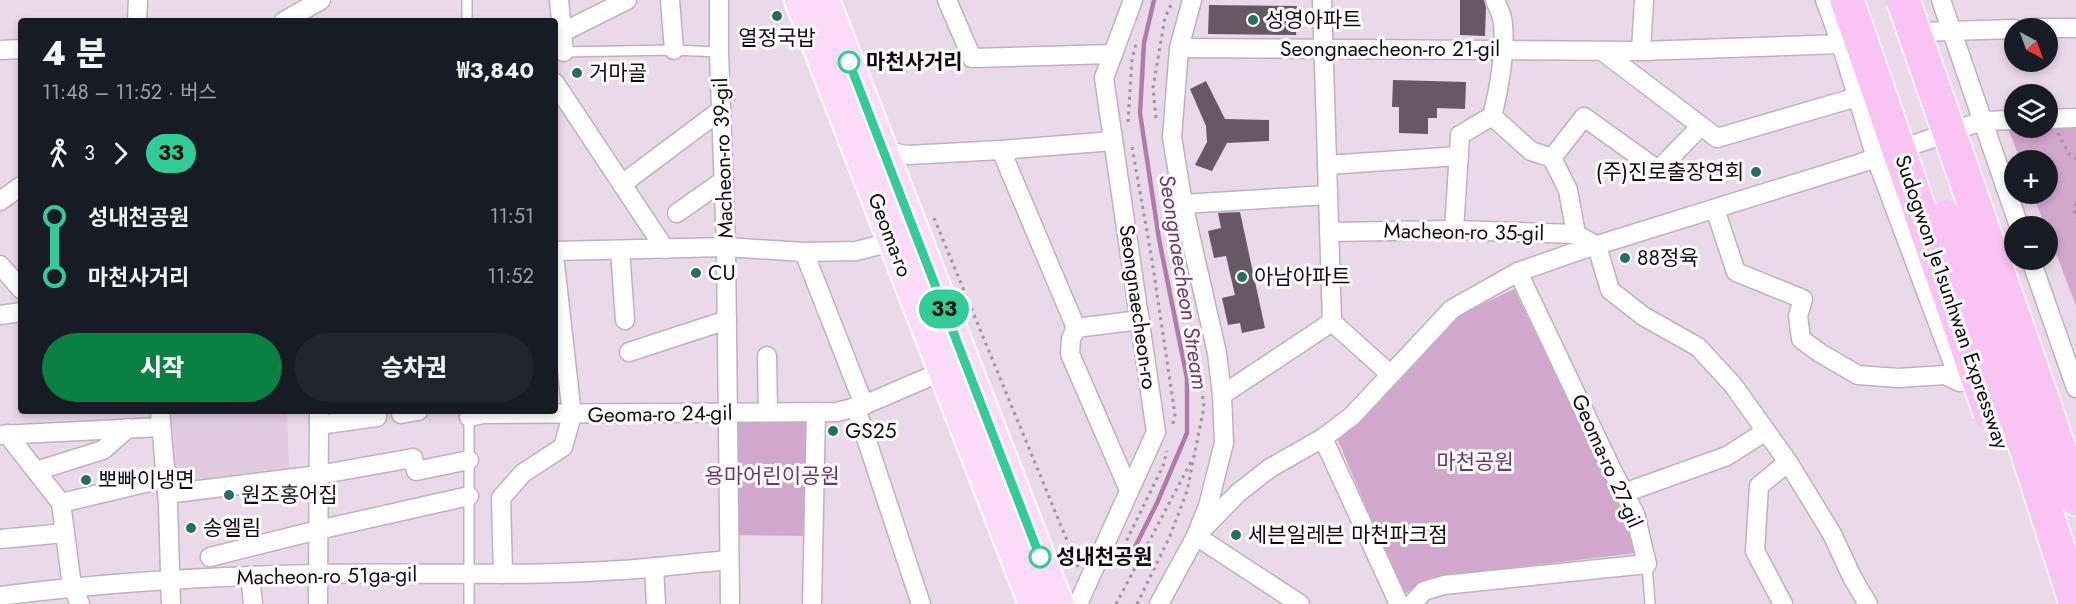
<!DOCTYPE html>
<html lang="ko">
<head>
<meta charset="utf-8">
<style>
  body { margin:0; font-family:Jost,"Noto Sans KR",sans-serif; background:#20242c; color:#f1f3f6; height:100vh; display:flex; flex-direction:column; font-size:22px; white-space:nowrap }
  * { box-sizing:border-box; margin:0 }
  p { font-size:20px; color:#9ea1a6 }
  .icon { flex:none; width:33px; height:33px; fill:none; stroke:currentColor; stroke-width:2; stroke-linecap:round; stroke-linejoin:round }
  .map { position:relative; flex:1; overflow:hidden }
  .details { position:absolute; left:18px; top:18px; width:540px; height:396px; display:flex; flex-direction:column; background:#171b24; border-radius:6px; box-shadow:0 3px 9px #0003 }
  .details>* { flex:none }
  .badge { padding:0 12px; border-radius:20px; font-size:21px; line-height:39px }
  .needle { width:39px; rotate:139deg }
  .fabs { position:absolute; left:2004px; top:18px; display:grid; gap:12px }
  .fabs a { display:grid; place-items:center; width:54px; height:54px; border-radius:50%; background:#171b24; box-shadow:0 3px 9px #0003; font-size:30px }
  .map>.badge { position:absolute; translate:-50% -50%; box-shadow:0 0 0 3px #fff }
  .legs { display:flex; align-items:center; gap:9px; height:66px; padding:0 24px; font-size:20px }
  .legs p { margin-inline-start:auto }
  .head { display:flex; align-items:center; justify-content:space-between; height:102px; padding:0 24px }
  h1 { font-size:33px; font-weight:800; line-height:45px }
  .cta { display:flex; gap:12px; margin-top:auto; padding:12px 24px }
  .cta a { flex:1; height:69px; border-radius:36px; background:#0b8043; color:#fff; font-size:24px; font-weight:800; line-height:69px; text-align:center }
  .cta a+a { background:#20242c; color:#f1f3f6 }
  ul { padding:0 24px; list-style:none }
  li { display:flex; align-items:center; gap:21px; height:60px; font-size:22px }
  li i { display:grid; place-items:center; width:9px; height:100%; margin:0 8px; background:currentColor }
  li i::after { content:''; width:15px; height:15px; margin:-8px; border:4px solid; border-radius:50%; background:#171b24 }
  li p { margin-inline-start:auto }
  li:first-child i { background:linear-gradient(#0000 50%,currentColor 0) }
  li:last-child i { background:linear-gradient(currentColor 50%,#0000 0) }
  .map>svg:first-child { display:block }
  .built { fill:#e2cbdf }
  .green { fill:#d2a7cd }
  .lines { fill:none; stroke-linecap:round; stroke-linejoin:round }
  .stream { stroke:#b07bac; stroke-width:4.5 }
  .building { fill:#675865 }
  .lane-casing { stroke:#c1b1bf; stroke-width:12 }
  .street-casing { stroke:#c1b1bf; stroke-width:21 }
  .primary-casing { stroke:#fff; stroke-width:32 }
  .highway-casing { stroke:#fff; stroke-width:36 }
  .path { stroke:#a1939f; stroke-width:3; stroke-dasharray:3 4.5; stroke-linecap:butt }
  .lane { stroke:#fff; stroke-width:9 }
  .street { stroke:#fff; stroke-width:18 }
  .primary { stroke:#fbdbf8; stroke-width:28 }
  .highway { stroke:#f9c3f4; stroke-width:33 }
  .highway-bridge-casing { stroke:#fff; stroke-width:36; stroke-linecap:butt }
  .highway-bridge { stroke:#f9c3f4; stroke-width:33 }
  .line-1-casing { stroke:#fff; stroke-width:14 }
  .line-1 { stroke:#3c9; stroke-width:9 }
  .poi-dot { fill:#286d61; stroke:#fff; stroke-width:2 }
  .stop-1-dot { fill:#fff; stroke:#3c9; stroke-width:3 }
  .labels { text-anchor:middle; stroke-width:6; stroke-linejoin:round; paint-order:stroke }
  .poi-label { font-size:21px; fill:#120c11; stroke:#fff; text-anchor:start }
  .street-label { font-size:21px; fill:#120c11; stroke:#fff }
  .stop-label { font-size:21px; font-weight:bold; fill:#120c11; stroke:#fff; text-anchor:start }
  .park-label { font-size:21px; fill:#743271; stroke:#fff }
  .water-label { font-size:22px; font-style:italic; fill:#763472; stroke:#fff }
</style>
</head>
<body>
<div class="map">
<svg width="2076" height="604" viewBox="0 0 2076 604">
  <rect width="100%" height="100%" fill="#ead9e8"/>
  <path class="built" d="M160 411H287L289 469 167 494Z"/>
  <g class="green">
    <path d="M2006 123C2026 133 2054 127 2076 124V306L2048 232V226H2045L2033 194H2048V160H2020Z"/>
    <path d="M1514 289 1617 500 1636 553 1430 578 1403 595 1337 438 1391 390 1460 315Z"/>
    <path d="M734 417 811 418 809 536 732 535Z"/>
  </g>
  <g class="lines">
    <path class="stream" d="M1129 559 1157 503 1187 433V378L1159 239 1140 113 1144 43 1154 0"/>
  </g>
  <g class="building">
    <path d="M1460 0H1484L1486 8 1485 36 1460 35Z"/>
    <path d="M1209 5 1297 6 1296 35 1208 34Z"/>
    <path d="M1393 80 1466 82 1465 109 1437 108V118H1428V134L1399 133V107H1392Z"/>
    <path d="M1206 81 1225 119 1269 120V141L1227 143 1212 171 1195 165 1207 142 1206 126 1190 89Z"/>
    <path d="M1240 212 1265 328 1242 333 1240 323 1228 325 1222 298 1235 295 1226 256 1214 258 1208 231 1221 228 1218 213Z"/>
  </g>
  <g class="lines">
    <defs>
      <g id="lane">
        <path d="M467 21V0"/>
        <path d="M560 52 674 50 719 52"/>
        <path d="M469 414V604"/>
        <path d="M1647 564 1650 604"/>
      </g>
      <g id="street">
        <path d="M559 0 564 52"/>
        <path d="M670 0 674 50"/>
        <path d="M719 0V52L726 247 730 604"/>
        <path d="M947 0 972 58 1113 54"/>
        <path d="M1322 0 1332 322 1390 374"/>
        <path d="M1941 0 2019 226"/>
        <path d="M137 21 138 0"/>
        <path d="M284 21 321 0"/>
        <path d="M2034 28H2076"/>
        <path d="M563 32 627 0"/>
        <path d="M1919 32 2014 29"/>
        <path d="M1179 48 1641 51 1841 44"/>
        <path d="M0 50 21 49"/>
        <path d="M1602 51 1717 138 1857 97"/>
        <path d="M1641 51 1644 0"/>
        <path d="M555 83 665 249"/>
        <path d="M1492 116 1531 151 1552 158 1568 190 1576 234"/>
        <path d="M2048 119 2076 118"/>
        <path d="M1001 150 1076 328 1071 339 1070 354 1129 490"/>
        <path d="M884 151 908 155 1001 150 1113 141"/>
        <path d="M1552 158 1584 117 1658 170 1701 126"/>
        <path d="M1327 165 1459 156"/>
        <path d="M622 184 721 110"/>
        <path d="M0 201 21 186"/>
        <path d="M1183 204 1327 195"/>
        <path d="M1715 209 1736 272 1803 299 1798 316 1801 339 1820 353 1858 375 1898 378 1945 375 1960 382 1876 158 1841 44 1825 0"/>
        <path d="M677 213 724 180"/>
        <path d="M1454 230 1460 135 1492 116C1499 91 1507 43 1502 18 1501 12 1497 6 1495 0"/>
        <path d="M1329 232 1454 230 1576 234 1597 246 1610 290 1643 316 1698 347 1733 385 1788 462"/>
        <path d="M620 250 625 320"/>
        <path d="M555 251 726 247 804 252 856 251 892 242"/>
        <path d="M804 252 864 405"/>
        <path d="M2031 260 2076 388"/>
        <path d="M0 265 21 289"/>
        <path d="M0 315 21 312"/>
        <path d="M1076 328 1140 320"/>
        <path d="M629 352 727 320"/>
        <path d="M767 356 768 412"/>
        <path d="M1222 395 1332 322"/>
        <path d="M856 408 921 604"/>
        <path d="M160 411 168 504 171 604"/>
        <path d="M401 414 418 411"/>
        <path d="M469 417 484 414 837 412 864 405 943 371"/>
        <path d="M319 425 377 417"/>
        <path d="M7 434 61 503 72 586 80 604"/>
        <path d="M0 435 161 427"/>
        <path d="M1323 438 1399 604"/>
        <path d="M36 471 103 450 128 428"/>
        <path d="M1624 493 1727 456 1766 431"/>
        <path d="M167 494 318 475 413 458 416 471 469 460"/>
        <path d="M61 503 166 478"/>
        <path d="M1196 536 1238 493 1270 468 1323 438 1352 416 1452 309 1518 272 1575 252 1858 164 1982 121 2014 120"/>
        <path d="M1196 536 1300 604"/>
        <path d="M0 539 65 533"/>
        <path d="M210 557 318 530 469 496"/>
        <path d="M654 567 656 604"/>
        <path d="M503 574 501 498 523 473 563 447 572 415 555 264"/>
        <path d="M250 576 253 604"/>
        <path d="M0 596C105 582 211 576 317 574 418 572 520 577 621 570 657 568 693 563 729 560"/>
        <path d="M318 604 319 411"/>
        <path d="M812 604 816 412"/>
        <path d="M1078 604 1156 432 1104 78 1133 0"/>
        <path d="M1159 604 1196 536 1208 506 1224 443 1222 395 1217 353 1183 204 1172 137 1179 48 1192 0"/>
        <path d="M1412 604 1424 591 1444 585 1647 564 1635 514 1612 470 1518 272"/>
        <path d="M1783 604 1755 551 1759 486 1788 462 1832 534 1852 577 1868 604"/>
      </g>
      <g id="primary">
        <path d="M799 0 1033 604"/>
        <path d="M825 0 1059 604"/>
      </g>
      <g id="highway">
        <path d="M2041 395 2076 499"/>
        <path d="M2012 405 2076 604"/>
      </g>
    </defs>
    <use href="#lane" class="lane-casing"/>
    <use href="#street" class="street-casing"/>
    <use href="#primary" class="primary-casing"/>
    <use href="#highway" class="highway-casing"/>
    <g class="path">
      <path d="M1156 118 1153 88 1165 17 1173 1"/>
      <path d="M1128 122 1132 59 1137 40"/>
      <path d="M2058 133 2069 154 2076 159"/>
      <path d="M1132 147 1152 260 1175 415 1172 427"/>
      <path d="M2076 203 2074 215 2076 218"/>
      <path d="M934 218 1078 567"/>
      <path d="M1120 554 1163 466 1167 451"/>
      <path d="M1116 604 1192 460"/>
      <path d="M1137 604 1170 536 1187 491 1204 407 1195 336"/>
    </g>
    <use href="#lane" class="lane"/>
    <use href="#street" class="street"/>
    <use href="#primary" class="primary"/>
    <use href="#highway" class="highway"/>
    <defs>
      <g id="highway-bridge">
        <path d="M1847 0 1990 413"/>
        <path d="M1903 0 2041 395"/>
        <path d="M1946 217 2012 405"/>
      </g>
    </defs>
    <use href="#highway-bridge" class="highway-bridge-casing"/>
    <use href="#highway-bridge" class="highway-bridge"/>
  </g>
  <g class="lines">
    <defs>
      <path id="line-1" d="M849 62 1040 557"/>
    </defs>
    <use href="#line-1" class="line-1-casing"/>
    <use href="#line-1" class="line-1"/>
  </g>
  <g class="poi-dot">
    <circle cx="777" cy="16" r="6"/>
    <circle cx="1253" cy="20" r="6"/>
    <circle cx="577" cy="73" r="6"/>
    <circle cx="1756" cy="172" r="6"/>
    <circle cx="1625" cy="258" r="6"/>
    <circle cx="696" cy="273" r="6"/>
    <circle cx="1242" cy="277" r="6"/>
    <circle cx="833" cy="431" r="6"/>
    <circle cx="86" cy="480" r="6"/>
    <circle cx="229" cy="495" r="6"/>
    <circle cx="191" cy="528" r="6"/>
    <circle cx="1236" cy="535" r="6"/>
  </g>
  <g class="stop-1-dot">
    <circle cx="849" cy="62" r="10"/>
    <circle cx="1040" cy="557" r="10"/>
  </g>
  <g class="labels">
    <g class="poi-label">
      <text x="1265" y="27">성영아파트</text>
      <text x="777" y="45" text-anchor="middle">열정국밥</text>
      <text x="589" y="80">거마골</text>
      <text x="1744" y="179" text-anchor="end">(주)진로출장연회</text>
      <text x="1637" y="265">88정육</text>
      <text x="708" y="280">CU</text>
      <text x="1254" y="284">아남아파트</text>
      <text x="845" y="438">GS25</text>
      <text x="98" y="487">뽀빠이냉면</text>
      <text x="241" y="502">원조홍어집</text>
      <text x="203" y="535">송엘림</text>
      <text x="1248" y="542">세븐일레븐 마천파크점</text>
    </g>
    <g class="street-label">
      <text x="1390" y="56">Seongnaecheon-ro 21-gil</text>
      <text transform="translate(723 158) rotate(-92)" y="7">Macheon-ro 39-gil</text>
      <text transform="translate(1464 232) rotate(1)" y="7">Macheon-ro 35-gil</text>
      <text transform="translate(890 235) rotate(69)" y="7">Geoma-ro</text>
      <text transform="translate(1952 302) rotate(71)" y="7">Sudogwon Je1sunhwan Expressway</text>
      <text transform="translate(1138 307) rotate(82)" y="7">Seongnaecheon-ro</text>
      <text transform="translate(660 414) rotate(-1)" y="7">Geoma-ro 24-gil</text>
      <text transform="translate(1607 461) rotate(66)" y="7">Geoma-ro 27-gil</text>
      <text transform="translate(327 576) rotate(-1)" y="7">Macheon-ro 51ga-gil</text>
    </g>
    <g class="stop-label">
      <text x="866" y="69">마천사거리</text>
      <text x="1056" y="564">성내천공원</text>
    </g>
    <g class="park-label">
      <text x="1475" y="469">마천공원</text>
      <text x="772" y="483">용마어린이공원</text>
    </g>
    <g class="water-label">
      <text transform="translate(1184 282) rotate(81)" y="8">Seongnaecheon Stream</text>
    </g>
  </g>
</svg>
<div class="fabs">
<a><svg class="needle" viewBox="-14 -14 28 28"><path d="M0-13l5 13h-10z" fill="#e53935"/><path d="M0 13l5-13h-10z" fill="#9ea1a6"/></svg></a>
<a><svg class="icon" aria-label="layers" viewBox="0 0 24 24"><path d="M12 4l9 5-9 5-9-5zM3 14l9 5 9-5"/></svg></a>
<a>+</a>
<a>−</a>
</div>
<b class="badge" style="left:944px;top:309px;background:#3c9;color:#111">33</b>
<section class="details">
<div class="head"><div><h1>4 분</h1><p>11:48 – 11:52 · 버스</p></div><b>₩3,840</b></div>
<div class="legs"><svg class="icon" aria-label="walk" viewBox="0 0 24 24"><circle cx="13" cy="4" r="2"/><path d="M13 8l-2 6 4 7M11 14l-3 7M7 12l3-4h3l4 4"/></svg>3<svg class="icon" aria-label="forward" viewBox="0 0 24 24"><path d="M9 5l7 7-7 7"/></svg><b class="badge" style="background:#3c9;color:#111">33</b></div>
<ul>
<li><i style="color:#3c9"></i><b>성내천공원</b><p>11:51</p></li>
<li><i style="color:#3c9"></i><b>마천사거리</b><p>11:52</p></li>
</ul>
<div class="cta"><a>시작</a><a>승차권</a></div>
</section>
</div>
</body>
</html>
